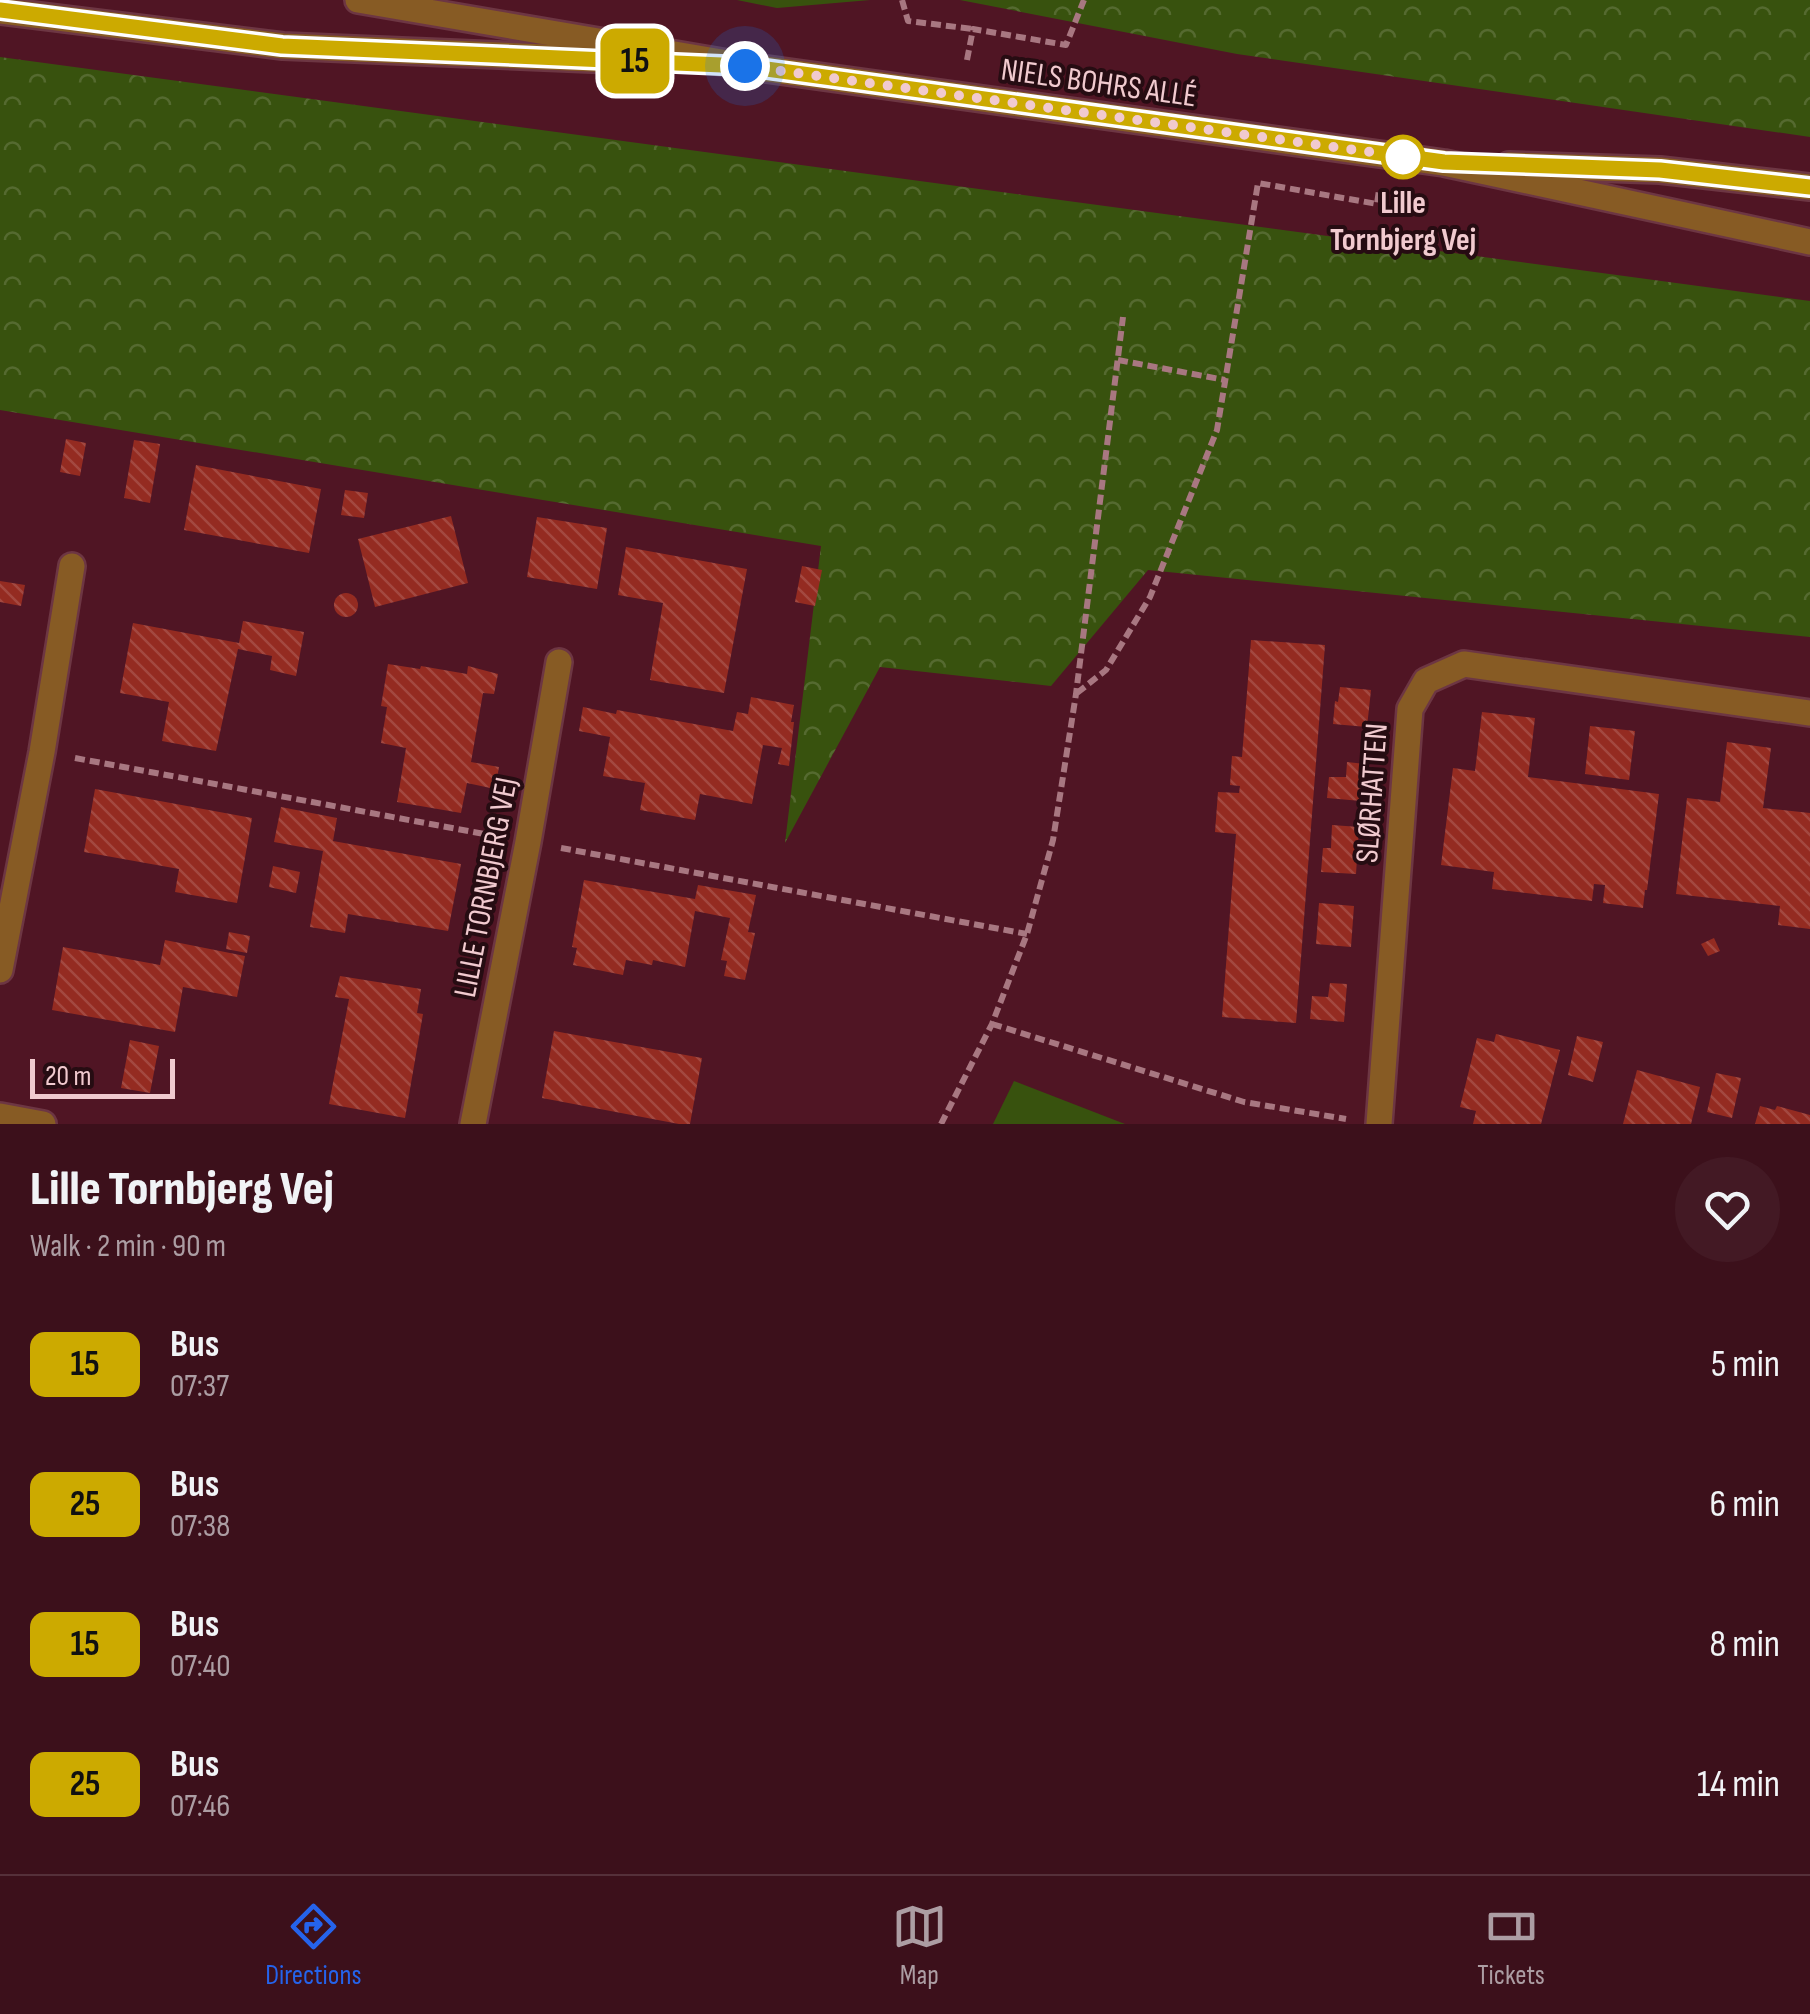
<!DOCTYPE html>
<html lang="en">
<head>
<meta charset="utf-8">
<style>
  body { margin:0; font-family:"Sofia Sans Condensed",sans-serif; background:#431924; color:#f1f3f6; height:100vh; display:flex; flex-direction:column; font-size:38px; white-space:nowrap }
  * { box-sizing:border-box; margin:0 }
  p { font-size:32px; color:#ac9da3 }
  .icon { flex:none; width:55px; height:55px; fill:none; stroke:currentColor; stroke-width:2; stroke-linecap:round; stroke-linejoin:round }
  .map { position:relative; height:1124px; overflow:hidden }
  .drawer { display:flex; flex-direction:column; background:#3c101b; flex:1 }
  .drawer>* { flex:none }
  .badge { padding:0 20px; border-radius:15px; font-size:35px; line-height:65px }
  .scale { position:absolute; left:30px; bottom:25px; width:145px; box-sizing:border-box; padding-left:10px; border:5px solid #f1cacf; border-top:0; font-size:28px; line-height:35px; white-space:nowrap; color:#f1cacf; -webkit-text-stroke:8px #260c12; paint-order:stroke }
  .you { position:absolute; width:50px; height:50px; margin:-25px; border:8px solid #fff; border-radius:50%; background:#1a73e8; box-shadow:0 0 0 15px #1a73e833 }
  .map>.badge { position:absolute; translate:-50% -50%; box-shadow:0 0 0 5px #fff }
  .round { display:grid; place-items:center; flex:none; width:105px; height:105px; border-radius:52px; background:#431924 }
  .head { display:flex; align-items:center; justify-content:space-between; height:170px; padding:0 30px }
  h1 { font-size:48px; font-weight:800; line-height:75px }
  ul { padding:0; list-style:none }
  li { display:flex; align-items:center; gap:30px; height:140px; padding:0 30px }
  li div { flex:1 }
  li b { display:block; font-size:38px }
  li em { font-style:normal }
  li .badge { min-width:110px; font-weight:700; text-align:center }
  .menu { display:flex; justify-content:space-around; align-items:center; height:140px; border-top:2px solid #55303a; background:#3c101b; font-size:28px; color:#ac9da3 }
  .menu a { display:grid; justify-items:center; gap:5px }
  .menu .selected { color:#2563eb }
  .map>svg:first-child { display:block }
  .grass { fill:#38520e }
  .forest { fill:url(#forest-crowns) }
  .building { fill:url(#building-back-hatch) }
  .lines { fill:none; stroke-linecap:round; stroke-linejoin:round }
  .minor-casing { stroke:#6d3643; stroke-width:30 }
  .tertiary-casing { stroke:#6d3643; stroke-width:30 }
  .path { stroke:#a87781; stroke-width:6; stroke-dasharray:10 5; stroke-linecap:butt }
  .minor { stroke:#875b24; stroke-width:25 }
  .tertiary { stroke:#875b24; stroke-width:25 }
  .line-casing { stroke:#fff; stroke-width:22 }
  .line { stroke:#ca0; stroke-width:15 }
  .walk { stroke:#f1cacf; stroke-width:10; stroke-dasharray:0 18 }
  .stop-dot { fill:#fff; stroke:#ca0; stroke-width:5 }
  .labels { text-anchor:middle; stroke-width:8; stroke-linejoin:round; paint-order:stroke }
  .street-label { font-size:32px; fill:#f1cacf; stroke:#260c12 }
  .stop-label { font-size:32px; font-weight:bold; fill:#f1cacf; stroke:#260c12 }
</style>
</head>
<body>
<div class="map">
<svg width="1810" height="1124" viewBox="0 0 1810 1124">
  <defs>
    <pattern id="forest-crowns" width="20" height="18" patternUnits="userSpaceOnUse" patternTransform="scale(2.5)"><rect width="20" height="18" fill="#38520e"/><path d="M2 6a3 3 0 1 1 6 0M12 15a3 3 0 1 1 6 0" fill="none" stroke="#556a30"/></pattern>
    <pattern id="building-back-hatch" width="6" height="6" patternUnits="userSpaceOnUse" patternTransform="scale(2.5)"><rect width="6" height="6" fill="#942b21"/><path d="M-1 5l2 2M0 0l6 6M5-1l2 2" fill="none" stroke="#a34840"/></pattern>
  </defs>
  <rect width="100%" height="100%" fill="#501524"/>
  <path class="grass" d="M1014 1081 1125 1124H993Z"/>
  <g class="forest">
    <path d="M737 0H870L777 8Z"/>
    <path d="M960 0H1810V137L1237 54Z"/>
    <path d="M0 57 1810 301V637L1148 570 1051 686 880 667 785 843 821 546 0 410Z"/>
  </g>
  <g class="building">
    <path d="M66 439 86 443 80 476 60 472Z"/>
    <path d="M134 440 160 444 150 503 124 498Z"/>
    <path d="M196 465 321 489 309 553 184 530Z"/>
    <path d="M345 490 368 493 364 518 341 515Z"/>
    <path d="M451 516 468 583 375 607 358 539Z"/>
    <path d="M537 517 607 528 597 589 527 577Z"/>
    <path d="M626 547 747 569 724 693 650 680 663 603 618 595Z"/>
    <path d="M802 566 822 570 815 606 795 602Z"/>
    <path d="M0 581 25 585 21 606 0 602Z"/>
    <circle cx="346" cy="605" r="12"/>
    <path d="M243 621 304 632 296 676 270 670 272 656 238 649 216 751 162 741 169 702 120 693 133 623 239 643Z"/>
    <path d="M1251 640 1325 645 1296 1023 1222 1017 1236 834 1215 832 1218 792 1239 793 1240 786 1230 785 1232 756 1242 757Z"/>
    <path d="M388 664 420 669 421 666 467 674 468 666 498 674 494 694 483 693 471 762 499 767 495 789 467 783 461 813 397 802 406 748 381 743 387 707 381 706Z"/>
    <path d="M1340 687 1371 690 1367 727 1333 724 1335 701 1338 702Z"/>
    <path d="M751 697 794 705 791 722H794L789 766 778 764 782 748 763 745 752 804 700 794 695 820 640 810 645 783 603 776 610 737 579 731 583 707 616 714 617 710 733 731 737 712 748 714Z"/>
    <path d="M1482 712 1535 718 1528 777 1659 794 1647 890H1645L1643 908 1603 903 1605 885 1594 884 1592 901 1492 889 1494 872 1441 865 1453 768 1475 771Z"/>
    <path d="M1590 726 1635 731 1629 780 1585 774Z"/>
    <path d="M1727 742 1771 748 1763 808 1810 813V929L1778 925 1780 906 1676 894 1687 798 1720 802Z"/>
    <path d="M1347 762 1365 764 1361 801 1327 798 1329 777H1346Z"/>
    <path d="M95 789 252 818 237 903 175 892 179 869 84 852Z"/>
    <path d="M281 807 337 818 333 841 461 864 448 931 348 914 345 933 310 927 323 851 274 842Z"/>
    <path d="M1332 825 1359 827 1356 874 1321 872 1323 848H1331Z"/>
    <path d="M273 866 300 872 296 893 269 887Z"/>
    <path d="M584 880 695 899 698 885 756 895 748 932 755 933 745 980 724 976 727 961 721 960 730 918 695 911 685 967 653 960 652 965 626 960 623 975 573 965 577 948 572 947Z"/>
    <path d="M1319 903 1354 906 1351 947 1316 944Z"/>
    <path d="M229 932 250 936 247 953 226 949Z"/>
    <path d="M1714 938 1720 951 1708 956 1701 944Z"/>
    <path d="M165 940 245 956 237 997 183 987 175 1032 52 1010 63 947 160 965Z"/>
    <path d="M340 976 421 989 417 1013 423 1014 405 1118 329 1104 349 999 335 997Z"/>
    <path d="M1330 983 1347 984 1344 1022 1310 1019 1312 996 1328 997Z"/>
    <path d="M554 1031 702 1058 690 1124H679L542 1098Z"/>
    <path d="M1496 1034 1560 1050 1541 1124H1473L1476 1111 1460 1107 1477 1038 1494 1042Z"/>
    <path d="M1577 1036 1603 1042 1593 1082 1568 1075Z"/>
    <path d="M130 1040 159 1046 150 1093 121 1088Z"/>
    <path d="M1637 1070 1700 1087 1691 1124H1623Z"/>
    <path d="M1716 1073 1741 1078 1732 1118 1707 1112Z"/>
    <path d="M1760 1106 1775 1110 1777 1106 1810 1115V1124H1755Z"/>
  </g>
  <g class="lines">
    <defs>
      <g id="minor">
        <path d="M0 970 42 752 72 566"/>
        <path d="M0 1116 43 1124"/>
        <path d="M473 1124 528 842 559 662"/>
        <path d="M1379 1124 1410 709 1426 681 1464 664 1810 713"/>
      </g>
      <g id="tertiary">
        <path d="M358 0 745 66 1444 163 1810 242"/>
        <path d="M0 11 283 46 640 61"/>
        <path d="M1509 165 1660 170 1810 187"/>
      </g>
    </defs>
    <use href="#minor" class="minor-casing"/>
    <use href="#tertiary" class="tertiary-casing"/>
    <g class="path">
      <path d="M902 0 908 21 973 29"/>
      <path d="M967 60 973 29 1066 45 1084 0"/>
      <path d="M1118 360 1225 380"/>
      <path d="M1077 693 1106 670 1150 597 1217 430 1258 183 1377 204 1379 190"/>
      <path d="M75 758 495 836"/>
      <path d="M561 848 1027 934"/>
      <path d="M992 1024 1244 1102 1346 1119"/>
      <path d="M941 1124 992 1024 1027 934 1053 840 1076 694 1123 317"/>
    </g>
    <use href="#minor" class="minor"/>
    <use href="#tertiary" class="tertiary"/>
  </g>
  <g class="lines">
    <defs>
      <path id="line" d="M0 10 282 46 745 66 1444 162 1660 170 1810 187"/>
    </defs>
    <use href="#line" class="line-casing"/>
    <use href="#line" class="line"/>
    <path class="walk" d="M745 66 1414 158 1403 157"/>
  </g>
  <circle class="stop-dot" cx="1403" cy="157" r="20"/>
  <g class="labels">
    <g class="street-label">
      <text transform="translate(1099 82) rotate(8)" y="11">NIELS BOHRS ALLÉ</text>
      <text transform="translate(1371 793) rotate(-86)" y="11">SLØRHATTEN</text>
      <text transform="translate(485 887) rotate(-79)" y="11">LILLE TORNBJERG VEJ</text>
    </g>
    <g class="stop-label">
      <text x="1403" y="213">Lille<tspan x="1403" dy="37">Tornbjerg Vej</tspan></text>
    </g>
  </g>
</svg>
<div class="scale">20 m</div>
<div class="you" style="left:745px;top:66px"></div>
<b class="badge" style="left:635px;top:61px;background:#ca0;color:#111">15</b>
</div>
<section class="drawer">
<div class="head"><div><h1>Lille Tornbjerg Vej</h1><p>Walk · 2 min · 90 m</p></div><a class="round"><svg class="icon" aria-label="heart" viewBox="0 0 24 24"><path d="M12 20l-8-8c-3-5 5-10 8-4 3-6 11-1 8 4z"/></svg></a></div>
<ul>
<li><span class="badge" style="background:#ca0;color:#111">15</span><div><b>Bus</b><p>07:37</p></div><em>5 min</em></li>
<li><span class="badge" style="background:#ca0;color:#111">25</span><div><b>Bus</b><p>07:38</p></div><em>6 min</em></li>
<li><span class="badge" style="background:#ca0;color:#111">15</span><div><b>Bus</b><p>07:40</p></div><em>8 min</em></li>
<li><span class="badge" style="background:#ca0;color:#111">25</span><div><b>Bus</b><p>07:46</p></div><em>14 min</em></li>
</ul>
</section>
<nav class="menu">
<a class="selected"><svg class="icon" aria-label="directions" viewBox="0 0 24 24"><path d="M12 3l9 9-9 9-9-9zM9 14v-3h6M13 9l2 2-2 2"/></svg>Directions</a>
<a><svg class="icon" aria-label="map" viewBox="0 0 24 24"><path d="M3 6l6-2 6 2 6-2v14l-6 2-6-2-6 2zM9 4v14M15 6v14"/></svg>Map</a>
<a><svg class="icon" aria-label="tickets" viewBox="0 0 24 24"><path d="M3 7h18v10H3zM15 7v10"/></svg>Tickets</a>
</nav>
</body>
</html>
